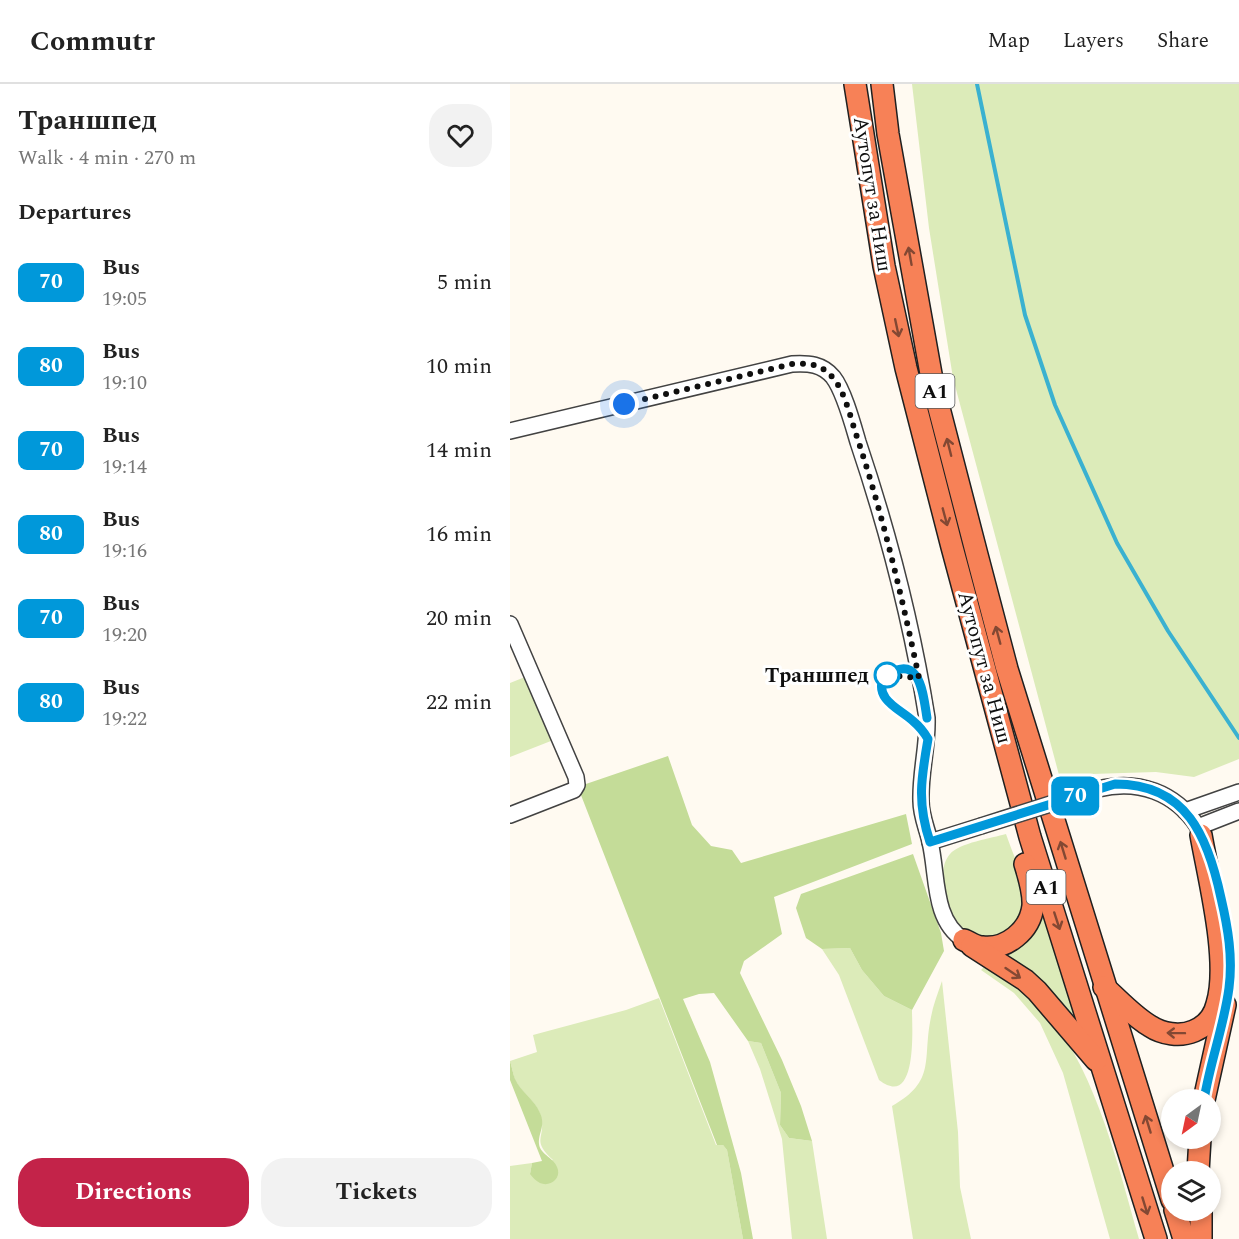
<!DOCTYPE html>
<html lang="en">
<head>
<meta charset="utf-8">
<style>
  body { margin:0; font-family:Spectral,serif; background:#f2f2f2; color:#222; height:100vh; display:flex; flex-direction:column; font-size:22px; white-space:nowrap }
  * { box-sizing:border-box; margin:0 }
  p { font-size:20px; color:#767676 }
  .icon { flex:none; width:33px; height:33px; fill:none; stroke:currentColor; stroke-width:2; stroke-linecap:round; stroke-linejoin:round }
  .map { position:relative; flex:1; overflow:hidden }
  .panel { display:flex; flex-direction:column; background:#fff; width:510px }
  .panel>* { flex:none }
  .badge { padding:0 12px; border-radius:9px; font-size:21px; line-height:39px }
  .needle { width:39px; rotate:213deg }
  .tools { position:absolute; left:651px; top:1005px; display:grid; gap:12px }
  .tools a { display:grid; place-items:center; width:60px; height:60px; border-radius:50%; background:#fff; box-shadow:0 3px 9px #0003; font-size:30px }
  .you { position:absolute; width:30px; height:30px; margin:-15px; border:4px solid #fff; border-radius:50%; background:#1a73e8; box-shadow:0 0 0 9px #1a73e833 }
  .map>.badge { position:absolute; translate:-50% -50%; box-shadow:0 0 0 3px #fff }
  h2 { padding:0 18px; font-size:22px; line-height:54px }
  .round { display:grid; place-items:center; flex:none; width:63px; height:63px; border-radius:24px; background:#f2f2f2 }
  .overview { display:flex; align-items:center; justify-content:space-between; height:102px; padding:0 18px }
  h1 { font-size:28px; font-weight:700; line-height:45px }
  .button { display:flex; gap:12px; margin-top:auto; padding:12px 18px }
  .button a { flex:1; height:69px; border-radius:24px; background:#c32349; color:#fff; font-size:24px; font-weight:700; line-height:69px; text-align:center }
  .button a+a { background:#f2f2f2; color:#222 }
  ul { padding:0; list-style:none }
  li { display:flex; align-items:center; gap:18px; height:84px; padding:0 18px }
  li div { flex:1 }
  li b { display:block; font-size:22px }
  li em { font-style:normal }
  li .badge { min-width:66px; font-weight:700; text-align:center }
  header { display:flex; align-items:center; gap:36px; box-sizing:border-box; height:84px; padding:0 30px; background:#fff; border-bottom:2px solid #e0e0e0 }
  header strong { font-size:28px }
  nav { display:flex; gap:33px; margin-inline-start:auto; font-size:21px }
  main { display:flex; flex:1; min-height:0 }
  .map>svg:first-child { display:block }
  .green { fill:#dcebb9 }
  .forest { fill:#c4dc98 }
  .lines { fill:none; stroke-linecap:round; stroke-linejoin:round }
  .stream { stroke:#3ab1d0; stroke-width:4 }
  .minor-casing { stroke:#424242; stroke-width:18 }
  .highway-casing { stroke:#202020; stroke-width:24 }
  .minor { stroke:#fff; stroke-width:15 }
  .highway { stroke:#f78157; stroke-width:21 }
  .minor-bridge-casing { stroke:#424242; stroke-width:18; stroke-linecap:butt }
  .minor-bridge { stroke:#fff; stroke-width:15 }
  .oneway { stroke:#834833 }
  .line-casing { stroke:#fff; stroke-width:14 }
  .line { stroke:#0098da; stroke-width:9 }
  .walk { stroke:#0f0f0f; stroke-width:6; stroke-dasharray:0 10.8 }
  .stop-dot { fill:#fff; stroke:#0098da; stroke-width:3 }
  .labels { text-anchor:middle; stroke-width:6; stroke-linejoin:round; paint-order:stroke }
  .shield { fill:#fff; stroke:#575757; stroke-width:1.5 }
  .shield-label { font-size:20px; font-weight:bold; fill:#0f0f0f }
  .street-label { font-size:21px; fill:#0f0f0f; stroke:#fff }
  .stop-label { font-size:21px; font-weight:bold; fill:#0f0f0f; stroke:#fff; text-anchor:end }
</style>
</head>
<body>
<header>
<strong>Commutr</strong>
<nav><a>Map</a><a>Layers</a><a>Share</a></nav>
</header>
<main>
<section class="panel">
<div class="overview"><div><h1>Траншпед</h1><p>Walk · 4 min · 270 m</p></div><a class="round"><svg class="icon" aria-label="heart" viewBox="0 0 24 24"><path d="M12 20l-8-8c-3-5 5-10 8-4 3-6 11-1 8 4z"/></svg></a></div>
<h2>Departures</h2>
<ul>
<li><span class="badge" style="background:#0098da;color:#fff">70</span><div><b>Bus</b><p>19:05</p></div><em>5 min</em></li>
<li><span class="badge" style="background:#0098da;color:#fff">80</span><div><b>Bus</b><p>19:10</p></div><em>10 min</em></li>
<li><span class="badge" style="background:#0098da;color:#fff">70</span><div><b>Bus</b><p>19:14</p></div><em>14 min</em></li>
<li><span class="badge" style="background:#0098da;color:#fff">80</span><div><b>Bus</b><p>19:16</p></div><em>16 min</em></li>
<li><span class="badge" style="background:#0098da;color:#fff">70</span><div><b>Bus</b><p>19:20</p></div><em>20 min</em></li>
<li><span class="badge" style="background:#0098da;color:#fff">80</span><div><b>Bus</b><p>19:22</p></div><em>22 min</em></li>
</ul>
<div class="button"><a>Directions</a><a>Tickets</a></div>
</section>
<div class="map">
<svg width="729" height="1155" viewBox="0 0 729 1155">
  <rect width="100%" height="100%" fill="#fffaf1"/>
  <g class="green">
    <path d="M402 0H729V675L684 693 646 688 549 691 443 294 419 144Z"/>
    <path d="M15 593 46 655 0 673V599Z"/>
    <path d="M496 750C502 768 512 788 514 807 518 844 473 873 447 840 440 830 438 816 435 805 433 792 431 781 440 770 449 759 482 754 496 750Z"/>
    <path d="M533 830 565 928 562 930 478 869C513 865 519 863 533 830Z"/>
    <path d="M340 864 352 886 374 912 402 926C402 943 408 1026 369 996L329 891 312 865Z"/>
    <path d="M475 882C489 891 512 902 524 914 584 976 606 1075 629 1155H600L553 989 530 939 504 909 471 886Z"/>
    <path d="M432 897 448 1048 450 1103 461 1155H403L382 1022C427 997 412 975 421 933 423 921 428 909 432 897Z"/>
    <path d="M149 914 206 1061H213L217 1066 233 1155H0V1082L22 1079 20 1090 43 1076C19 1054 38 1055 30 1030 26 1017 11 1008 5 996 3 990 2 983 0 977L27 968 23 951 116 926Z"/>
    <path d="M238 957 251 959 271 1009 270 1041 279 1054 302 1057 317 1155H282L272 1055 250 985Z"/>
  </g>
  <g class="forest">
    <path d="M158 672 182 741 201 762 222 766 231 779 396 730 402 760 264 813 272 850 234 877 230 889 272 976 291 1022 302 1057 279 1054 270 1041 271 1009 251 959 238 957 204 909 189 910 173 915 200 978 231 1089 243 1155H233L217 1066 213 1061H207L69 706 73 701Z"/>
    <path d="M403 770 431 849 434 867 402 926 374 912 352 886 340 864 312 865 296 854 286 824 291 810Z"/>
    <path d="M0 977C2 983 3 990 5 995 11 1008 25 1016 30 1029 36 1042 28 1049 29 1060 30 1071 46 1074 48 1086 50 1096 39 1103 30 1099 26 1097 23 1094 20 1090L22 1079 32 1077 0 996Z"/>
  </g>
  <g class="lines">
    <path class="stream" d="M467 0 515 231 545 321 607 459 658 547 729 654"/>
    <defs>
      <g id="minor">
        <path d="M0 347 282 280C299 279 312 280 323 293 334 307 343 341 348 358 378 447 402 540 417 634 418 662 410 689 411 717 411 732 417 744 420 758 428 790 422 836 454 856"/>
        <path d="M0 540 66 693 67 701 64 706 0 731"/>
        <path d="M588 705C628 695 665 708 688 743L729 727"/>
        <path d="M675 727 729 708"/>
        <path d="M420 758 471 742"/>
      </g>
      <g id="highway">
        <path d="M345 0 374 182 396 284 442 463 520 753 646 1155"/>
        <path d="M372 0 378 50 423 301 467 471 497 585 662 1116"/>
        <path d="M454 856C459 858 466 863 472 863 496 866 520 847 523 822 524 808 519 793 515 780"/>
        <path d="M462 862 515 896 527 907 586 976"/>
        <path d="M594 903C609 916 623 932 640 942 652 950 670 953 684 947 696 942 704 933 707 920 720 878 699 796 691 751"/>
        <path d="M694 1016 715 921"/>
        <path d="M688 1088 690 1054"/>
        <path d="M665 1126 674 1155"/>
        <path d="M691 1126V1155"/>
      </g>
    </defs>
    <use href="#minor" class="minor-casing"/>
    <use href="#highway" class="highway-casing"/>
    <use href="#minor" class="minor"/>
    <use href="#highway" class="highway"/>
    <defs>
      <path id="minor-bridge" d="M471 742 588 705"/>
    </defs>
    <use href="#minor-bridge" class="minor-bridge-casing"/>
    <use href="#minor-bridge" class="minor-bridge"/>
  </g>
  <defs><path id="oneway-shaft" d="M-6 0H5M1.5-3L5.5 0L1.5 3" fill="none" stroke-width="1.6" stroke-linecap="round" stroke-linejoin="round" transform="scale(1.5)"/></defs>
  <g class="oneway">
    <use href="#oneway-shaft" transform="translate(400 172) rotate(-100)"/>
    <use href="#oneway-shaft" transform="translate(387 244) rotate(78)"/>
    <use href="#oneway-shaft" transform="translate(439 363) rotate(-104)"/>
    <use href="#oneway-shaft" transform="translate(435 433) rotate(75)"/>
    <use href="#oneway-shaft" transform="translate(488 551) rotate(-105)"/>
    <use href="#oneway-shaft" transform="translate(553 766) rotate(-107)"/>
    <use href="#oneway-shaft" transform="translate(547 837) rotate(72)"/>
    <use href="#oneway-shaft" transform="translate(503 889) rotate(34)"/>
    <use href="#oneway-shaft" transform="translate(666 949) rotate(-179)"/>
    <use href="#oneway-shaft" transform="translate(638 1040) rotate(-107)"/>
    <use href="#oneway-shaft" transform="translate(635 1122) rotate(73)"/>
  </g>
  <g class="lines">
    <defs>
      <path id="line" d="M417 634C413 609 410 566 373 594 365 616 390 625 403 637 409 642 414 648 418 655 411 695 407 719 420 758L605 700C677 700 698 753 711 814 718 844 723 873 719 904 714 942 700 978 694 1016"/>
    </defs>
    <use href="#line" class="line-casing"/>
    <use href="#line" class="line"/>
    <path class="walk" d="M114 320 282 280C299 279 312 280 323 294 335 307 341 336 347 353 373 432 392 513 409 594L377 591"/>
  </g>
  <circle class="stop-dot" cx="377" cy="591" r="12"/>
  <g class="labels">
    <g class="shield">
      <rect x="405.5" y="290" width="39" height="34" rx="4.5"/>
      <rect x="516.5" y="786" width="39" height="34" rx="4.5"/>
    </g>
    <g class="shield-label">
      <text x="425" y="314">A1</text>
      <text x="536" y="810">A1</text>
    </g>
    <g class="street-label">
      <text transform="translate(363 110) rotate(81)" y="7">Аутопут за Ниш</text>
      <text transform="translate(475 583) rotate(75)" y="7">Аутопут за Ниш</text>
    </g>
    <g class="stop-label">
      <text x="359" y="598">Траншпед</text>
    </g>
  </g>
</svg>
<div class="tools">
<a><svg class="needle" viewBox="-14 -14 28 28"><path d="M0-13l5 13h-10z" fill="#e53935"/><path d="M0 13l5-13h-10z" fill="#767676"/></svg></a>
<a><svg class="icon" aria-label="layers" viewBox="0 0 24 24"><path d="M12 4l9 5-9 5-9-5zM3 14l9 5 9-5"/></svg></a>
</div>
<div class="you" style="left:114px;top:320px"></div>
<b class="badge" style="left:565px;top:712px;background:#0098da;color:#fff">70</b>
</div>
</main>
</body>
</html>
